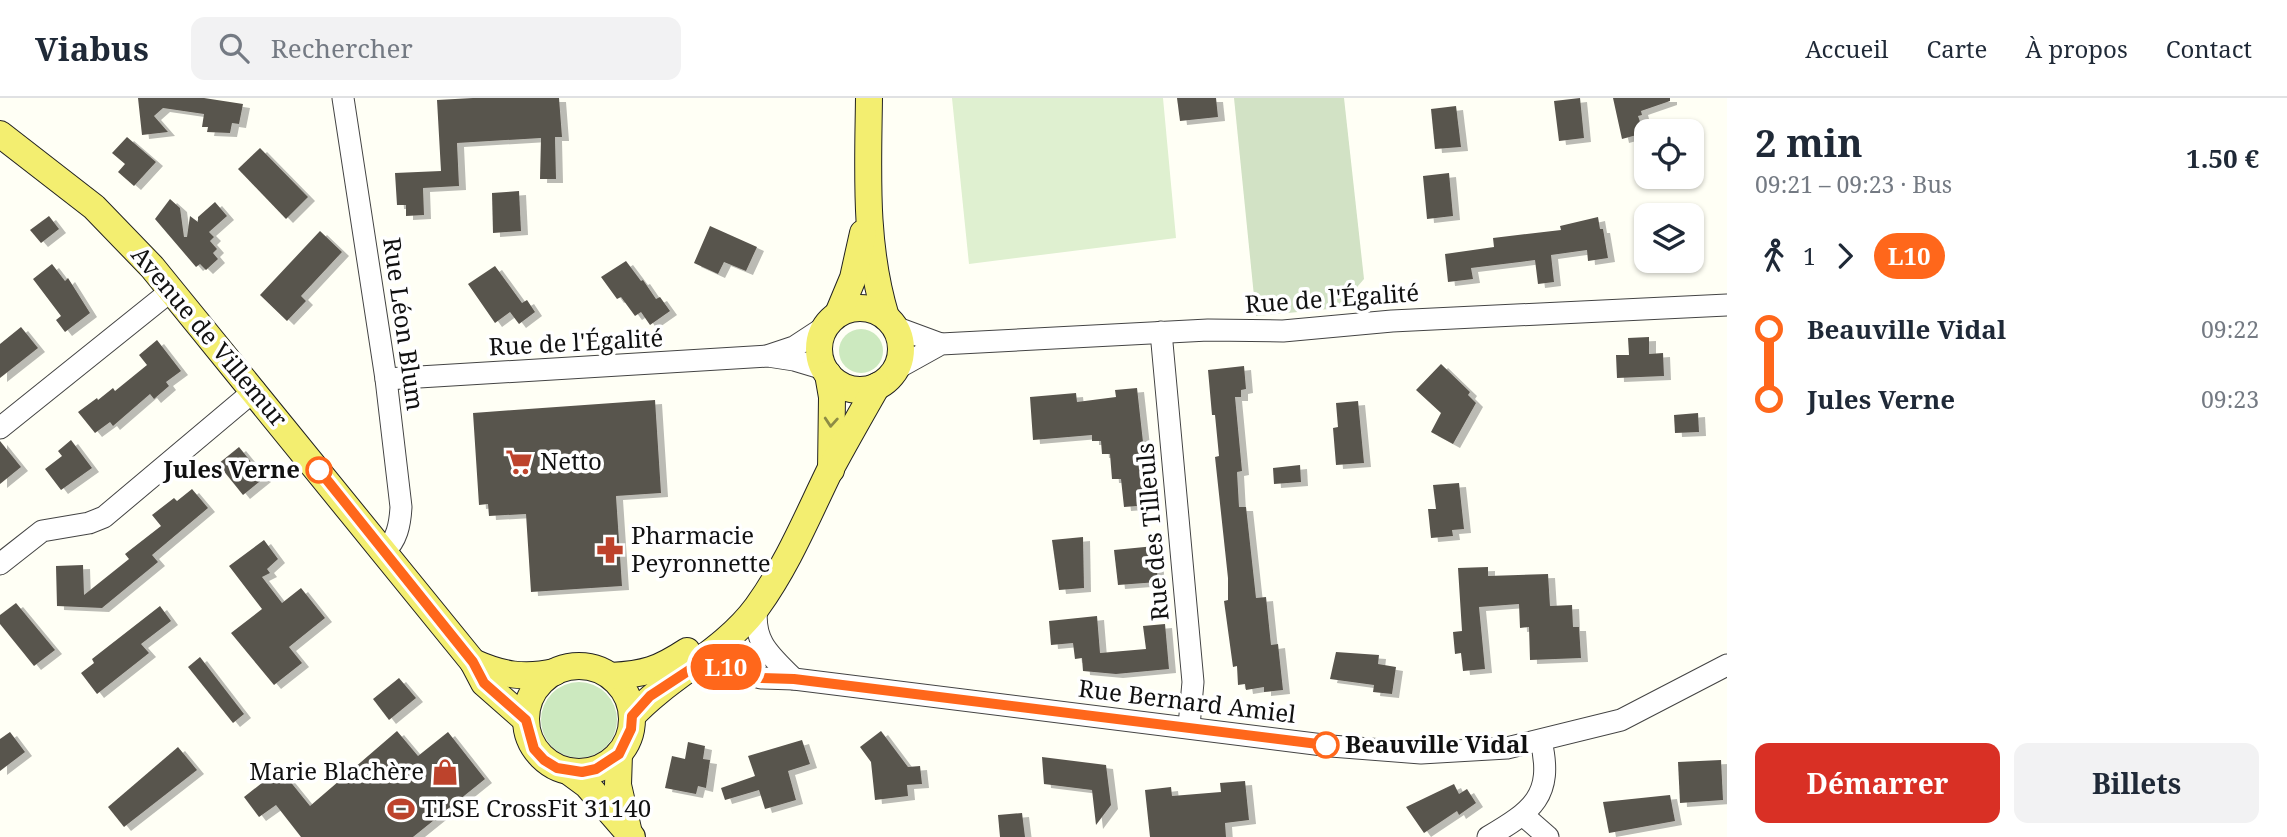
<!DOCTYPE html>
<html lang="fr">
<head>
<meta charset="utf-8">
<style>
  body { margin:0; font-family:"Noto Serif",serif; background:#f2f2f3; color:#1f2937; height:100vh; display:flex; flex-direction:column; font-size:26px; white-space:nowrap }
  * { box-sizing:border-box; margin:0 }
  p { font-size:23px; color:#747a83 }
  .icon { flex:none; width:38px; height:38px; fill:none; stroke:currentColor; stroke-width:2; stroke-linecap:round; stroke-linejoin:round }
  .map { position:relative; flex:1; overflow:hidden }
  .drawer { display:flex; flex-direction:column; background:#fff; width:560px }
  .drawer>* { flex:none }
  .badge { padding:0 14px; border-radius:23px; font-size:24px; line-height:46px }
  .tools { position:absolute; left:1634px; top:21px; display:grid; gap:14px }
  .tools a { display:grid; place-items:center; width:70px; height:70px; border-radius:14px; background:#fff; box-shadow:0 2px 5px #0004; font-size:35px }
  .map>.badge { position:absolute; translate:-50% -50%; box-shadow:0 0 0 4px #fff }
  .legs { display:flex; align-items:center; gap:10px; height:77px; padding:0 28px; font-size:23px }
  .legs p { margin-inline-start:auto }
  .headline { display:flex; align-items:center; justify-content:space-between; height:119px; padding:0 28px }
  h1 { font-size:38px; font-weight:700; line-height:52px }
  .cta { display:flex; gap:14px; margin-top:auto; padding:14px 28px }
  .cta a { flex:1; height:80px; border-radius:14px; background:#d93025; color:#fff; font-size:28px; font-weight:700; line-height:80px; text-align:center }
  .cta a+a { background:#f2f2f3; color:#1f2937 }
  ul { padding:0 28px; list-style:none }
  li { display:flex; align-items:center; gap:24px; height:70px; font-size:26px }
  li i { display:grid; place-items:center; width:10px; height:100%; margin:0 9px; background:currentColor }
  li i::after { content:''; width:18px; height:18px; margin:-9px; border:5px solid; border-radius:50%; background:#fff }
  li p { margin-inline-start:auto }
  li:first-child i { background:linear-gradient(#0000 50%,currentColor 0) }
  li:last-child i { background:linear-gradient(currentColor 50%,#0000 0) }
  header { display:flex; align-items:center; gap:42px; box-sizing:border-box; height:98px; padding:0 35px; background:#fff; border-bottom:2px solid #e0e1e3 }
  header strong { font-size:33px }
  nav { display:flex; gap:38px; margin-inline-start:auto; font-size:24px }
  .search { width:490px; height:63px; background:#f2f2f3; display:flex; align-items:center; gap:18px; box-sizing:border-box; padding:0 24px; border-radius:14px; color:#747a83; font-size:26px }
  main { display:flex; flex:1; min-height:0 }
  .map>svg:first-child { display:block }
  .green { fill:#cce9bf }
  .cemetery { fill:#d2e2c5 }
  .pitch { fill:#dff0d0 }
  .building { fill:#59544d; filter:url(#shadow) }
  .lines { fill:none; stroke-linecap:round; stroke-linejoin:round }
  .minor-casing { stroke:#444; stroke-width:23 }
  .major-casing { stroke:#222; stroke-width:28 }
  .minor { stroke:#fff; stroke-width:21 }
  .major { stroke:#f3ee70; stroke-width:26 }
  .oneway { stroke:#8d8b45 }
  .line-1-casing { stroke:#fff; stroke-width:16 }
  .line-1 { stroke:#ff671b; stroke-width:10 }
  .stop-1-dot { fill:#fff; stroke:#ff671b; stroke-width:3.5 }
  .labels { text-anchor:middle; stroke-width:7; stroke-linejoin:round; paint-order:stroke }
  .street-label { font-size:24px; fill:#111; stroke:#fff }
  .poi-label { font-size:24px; fill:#111; stroke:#fff; text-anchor:start }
  .stop-label { font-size:24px; font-weight:bold; fill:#111; stroke:#fff; text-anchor:end }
</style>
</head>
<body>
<header>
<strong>Viabus</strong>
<div class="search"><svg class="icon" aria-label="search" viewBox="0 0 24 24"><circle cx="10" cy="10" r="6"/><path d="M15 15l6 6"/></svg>Rechercher</div>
<nav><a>Accueil</a><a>Carte</a><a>À propos</a><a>Contact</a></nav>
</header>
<main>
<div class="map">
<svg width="1727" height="739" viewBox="0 0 1727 739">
  <defs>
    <filter id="shadow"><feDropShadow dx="7" dy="4" stdDeviation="0" flood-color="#0004"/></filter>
  </defs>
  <rect width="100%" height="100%" fill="#fffff5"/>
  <g class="green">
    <circle cx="861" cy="253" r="22"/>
    <circle cx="579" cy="622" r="38"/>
  </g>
  <path class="cemetery" d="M1234 0H1344L1364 181 1339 210 1256 218Z"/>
  <path class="pitch" d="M952 0H1163L1176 140 969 166Z"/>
  <g class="building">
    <path d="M138 0H204L243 6 239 26 232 25 230 35 207 34 208 29H202L204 16 163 10 154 18 168 34 142 37Z"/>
    <path d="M473 0H559L562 39H555L556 81H540L541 40 457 45 459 88 423 90 424 117 406 118V107H397L395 75 441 73 437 2Z"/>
    <path d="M1177 0H1216L1218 19 1180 23Z"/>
    <path d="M1580 0 1584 40 1559 43 1554 3Z"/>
    <path d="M1613 0H1670V3L1641 13 1642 17 1638 18 1644 35 1622 41Z"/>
    <path d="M1456 8 1461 49 1435 51 1431 11Z"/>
    <path d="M127 39 156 64 134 88 118 74 125 66 112 55Z"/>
    <path d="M260 50 308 99 286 121 238 71Z"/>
    <path d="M1449 75 1453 118 1427 121 1423 78Z"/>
    <path d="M519 93 521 133 493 135 492 95Z"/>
    <path d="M170 101 180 110 184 139H187L190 118 198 124V119L215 104 227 118 209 134 214 139 210 143 217 151 213 155 218 161 206 172 200 166 196 169 155 121Z"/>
    <path d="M49 118 59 131 41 145 30 132Z"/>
    <path d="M1598 119 1600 131H1603L1608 160 1588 163 1587 152 1551 157 1554 184 1538 186 1535 162 1471 170 1473 181 1448 184 1445 156 1494 149 1493 140 1561 132 1560 128Z"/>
    <path d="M710 128 757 149 746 173 724 164 718 176 694 165Z"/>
    <path d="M320 133 342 154 301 198 306 203 287 223 260 197Z"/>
    <path d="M626 163 641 183 643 182 656 201 660 199 670 213 650 227 641 214 635 218 621 199 617 201 601 179Z"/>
    <path d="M52 166 65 183 68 180 90 215 65 234 56 222 61 218 33 181Z"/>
    <path d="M495 168 522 205 527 202 535 214 519 226 510 214 495 225 468 186Z"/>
    <path d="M21 229 38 250 0 280V246Z"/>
    <path d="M1649 239V256L1663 255 1664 278 1617 280 1616 257H1629L1628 240Z"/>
    <path d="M157 242 181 273 166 284 169 288 154 301 150 296 113 328 110 324 95 335 78 314 97 300 98 302 113 290 115 293 147 267 139 257Z"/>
    <path d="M1441 266 1470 294 1468 297 1476 305 1453 346 1431 334 1441 315 1416 292Z"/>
    <path d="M1244 268 1246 291 1241 292V299H1235L1242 373 1237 374 1239 409H1246L1256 500 1266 499 1271 547 1278 546 1283 592 1264 594V589L1246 592 1245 586 1238 587 1237 568 1233 569 1224 503 1228 502V480L1215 359 1219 358 1215 317H1212L1208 272Z"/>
    <path d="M1137 290 1150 407 1124 409 1121 381H1112L1110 356H1102L1101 343H1092V337L1033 342 1030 299 1076 295 1077 304 1116 299 1115 292Z"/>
    <path d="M655 302 661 395 616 398 622 488 531 494 526 416 489 418 488 406 479 407 473 315Z"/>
    <path d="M1358 303 1364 365 1336 367 1333 330 1338 329 1336 305Z"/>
    <path d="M1698 315 1699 334 1675 335 1674 317Z"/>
    <path d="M71 342 92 370 61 392 45 371 62 358 58 353Z"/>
    <path d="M0 343 21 369 0 386Z"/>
    <path d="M239 349 264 380 243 397 218 366Z"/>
    <path d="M1300 367 1301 384 1274 386 1273 370Z"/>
    <path d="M1459 385 1464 431 1452 432 1453 438 1431 440 1428 411H1436L1433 387Z"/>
    <path d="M192 391 208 410 152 457 158 464 102 510 57 508 56 468 83 467 84 497 129 461 125 456 161 428 152 417 174 400 177 403Z"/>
    <path d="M1083 439 1084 490 1059 492 1052 442Z"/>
    <path d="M264 442 278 461 267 471 270 475 262 479 282 505 301 490 325 520 289 549 302 565 274 587 231 535 262 511 229 468Z"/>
    <path d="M1155 448 1158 484 1118 487 1114 452Z"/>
    <path d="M1488 469V478L1548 476 1550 508 1572 507 1573 529H1579L1581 560 1530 562 1529 529 1520 530 1519 506 1479 509 1485 571 1463 573 1461 555 1455 556 1453 534 1462 533 1458 470Z"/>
    <path d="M16 505 55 552 34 568 0 526V517Z"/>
    <path d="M160 508 171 523 141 546 149 555 97 596 81 575 94 565 92 561Z"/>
    <path d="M1097 518 1100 555 1146 551 1143 528 1165 526 1169 571 1116 576 1083 573 1082 560 1075 561 1073 545 1051 547 1049 523Z"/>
    <path d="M1336 554 1379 557 1378 566 1396 569 1392 596 1373 594 1374 587 1330 581Z"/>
    <path d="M200 559 244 616 233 625 188 569Z"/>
    <path d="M399 580 416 600 389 622 373 601Z"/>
    <path d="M397 633 418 658 448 634 485 681 413 739H301L276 707 259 719 244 699 267 681 263 676 276 666 310 708Z"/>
    <path d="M881 633 908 669 920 668 922 686 907 687 908 698 875 702 871 664 860 649Z"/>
    <path d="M10 634 25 654 0 673V641Z"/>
    <path d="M802 642 810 666 788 673 796 702 765 711 759 692 725 702 721 690 755 678 748 658Z"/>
    <path d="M688 644 705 648 703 661 710 662 706 690 698 688 696 696 665 690 672 658 685 661Z"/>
    <path d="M178 649 197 672 124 729 108 709Z"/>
    <path d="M1042 659 1106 667 1111 707 1096 727 1092 692 1044 686Z"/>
    <path d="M1721 662 1723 702 1680 705 1678 664Z"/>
    <path d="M1245 683 1249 722 1225 725 1226 739H1150L1145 692 1171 689 1172 698 1221 694 1220 685Z"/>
    <path d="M1454 686 1459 696 1467 691 1476 705 1459 717 1457 713 1424 735 1406 709Z"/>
    <path d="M1670 697 1675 723 1609 735 1603 704Z"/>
    <path d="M1022 715 1025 739H1000L998 717Z"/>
  </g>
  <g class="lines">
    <defs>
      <g id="minor">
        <path d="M343 0 386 281 401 409C400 427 397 442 384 454"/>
        <path d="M895 229 941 246"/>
        <path d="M1161 234 1193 584 1189 628"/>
        <path d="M770 257 794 249 826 228"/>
        <path d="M896 271 941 246 1208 232 1283 233 1392 223 1727 207"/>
        <path d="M386 281 768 258 794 262 824 271"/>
        <path d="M0 330 172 192"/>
        <path d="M0 466 42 433 89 425 104 419 255 292"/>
        <path d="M757 509C752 544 771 558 794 581"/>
        <path d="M691 571 723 568 761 580 794 581 1331 648 1421 655 1507 650 1621 622 1727 567"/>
        <path d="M1524 718 1548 739"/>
        <path d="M1488 739C1532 713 1554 698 1541 643"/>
      </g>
      <g id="major">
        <path d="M869 0C868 74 864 147 886 219"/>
        <path d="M0 36 94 109 152 169 473 564 484 585 526 622"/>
        <circle cx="860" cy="251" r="41"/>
        <path d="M838 216 853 180 863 135"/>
        <path d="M828 276 832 299 831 372"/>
        <path d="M473 564C502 577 524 581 555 574"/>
        <circle cx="579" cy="621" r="53"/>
        <path d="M611 578C645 576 658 572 687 553"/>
        <path d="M632 618C669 578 724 554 757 509 788 466 807 419 830 372 845 344 861 316 877 288"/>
        <path d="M619 656 618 687 628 731"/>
        <path d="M568 673 587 687 632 739"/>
      </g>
    </defs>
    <use href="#minor" class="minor-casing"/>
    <use href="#major" class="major-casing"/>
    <use href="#minor" class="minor"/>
    <use href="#major" class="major"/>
  </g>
  <defs><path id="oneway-chevron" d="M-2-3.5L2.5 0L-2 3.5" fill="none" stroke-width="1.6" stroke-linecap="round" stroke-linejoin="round" transform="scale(1.75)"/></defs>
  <use class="oneway" href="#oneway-chevron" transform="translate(831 324) rotate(94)"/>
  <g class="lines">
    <defs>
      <path id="line-1" d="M319 372 473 564 484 585 526 622 534 651 544 662 557 670 582 674 596 671 619 656 631 631 632 618 650 598 691 571 723 568 761 580 794 581 1326 647"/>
    </defs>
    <use href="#line-1" class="line-1-casing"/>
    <use href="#line-1" class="line-1"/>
  </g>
  <defs>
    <symbol id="supermarket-bare" viewBox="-9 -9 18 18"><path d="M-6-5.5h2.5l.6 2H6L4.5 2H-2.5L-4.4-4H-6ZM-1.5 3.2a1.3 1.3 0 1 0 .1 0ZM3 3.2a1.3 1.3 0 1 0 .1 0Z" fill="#bd432c" stroke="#fff" stroke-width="2.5" paint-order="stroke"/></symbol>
    <symbol id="pharmacy-bare" viewBox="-9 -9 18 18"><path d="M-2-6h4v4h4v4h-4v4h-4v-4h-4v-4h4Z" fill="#bd432c" stroke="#fff" stroke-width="2.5" paint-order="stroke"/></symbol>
    <symbol id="shop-bare" viewBox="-9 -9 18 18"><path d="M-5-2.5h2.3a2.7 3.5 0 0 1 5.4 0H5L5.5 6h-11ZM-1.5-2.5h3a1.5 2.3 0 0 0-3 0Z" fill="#bd432c" stroke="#fff" stroke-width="2.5" paint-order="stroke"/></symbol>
    <symbol id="stadium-bare" viewBox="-9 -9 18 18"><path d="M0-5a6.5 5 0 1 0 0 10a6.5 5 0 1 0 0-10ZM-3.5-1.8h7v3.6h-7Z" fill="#bd432c" stroke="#fff" stroke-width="2.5" paint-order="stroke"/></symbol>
  </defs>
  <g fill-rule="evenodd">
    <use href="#supermarket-bare" x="500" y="345" width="38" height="38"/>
    <use href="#pharmacy-bare" x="591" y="433" width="38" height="38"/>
    <use href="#shop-bare" x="426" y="655" width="38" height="38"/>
    <use href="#stadium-bare" x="382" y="692" width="38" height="38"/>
  </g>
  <g class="stop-1-dot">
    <circle cx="319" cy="372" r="12"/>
    <circle cx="1326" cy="647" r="12"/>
  </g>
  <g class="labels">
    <g class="street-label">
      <text transform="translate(1332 201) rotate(-4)" y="8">Rue de l'Égalité</text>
      <text transform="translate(403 226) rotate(82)" y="8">Rue Léon Blum</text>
      <text transform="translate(209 239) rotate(50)" y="8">Avenue de Villemur</text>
      <text transform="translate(576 245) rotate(-3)" y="8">Rue de l'Égalité</text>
      <text transform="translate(1153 434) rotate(-95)" y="8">Rue des Tilleuls</text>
      <text transform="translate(1187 604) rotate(7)" y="8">Rue Bernard Amiel</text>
    </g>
    <g class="poi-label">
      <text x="540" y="372">Netto</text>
      <text x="631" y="446">Pharmacie<tspan x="631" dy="28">Peyronnette</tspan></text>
      <text x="424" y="682" text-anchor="end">Marie Blachère</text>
      <text x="422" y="719">TLSE CrossFit 31140</text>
    </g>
    <g class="stop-label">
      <text x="300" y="380">Jules Verne</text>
      <text x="1345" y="655" text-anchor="start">Beauville Vidal</text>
    </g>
  </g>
</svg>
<div class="tools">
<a><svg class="icon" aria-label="locate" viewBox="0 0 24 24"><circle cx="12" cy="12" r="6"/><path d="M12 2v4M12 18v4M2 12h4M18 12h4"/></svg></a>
<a><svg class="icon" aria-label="layers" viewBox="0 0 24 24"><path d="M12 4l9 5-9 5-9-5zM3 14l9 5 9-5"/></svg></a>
</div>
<b class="badge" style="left:726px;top:569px;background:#ff671b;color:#fff">L10</b>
</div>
<section class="drawer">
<div class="headline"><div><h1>2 min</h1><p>09:21 – 09:23 · Bus</p></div><b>1.50 €</b></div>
<div class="legs"><svg class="icon" aria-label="walk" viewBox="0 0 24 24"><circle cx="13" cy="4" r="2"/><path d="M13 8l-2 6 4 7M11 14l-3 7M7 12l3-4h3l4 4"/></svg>1<svg class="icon" aria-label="forward" viewBox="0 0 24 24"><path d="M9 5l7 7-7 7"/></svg><b class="badge" style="background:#ff671b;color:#fff">L10</b></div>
<ul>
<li><i style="color:#ff671b"></i><b>Beauville Vidal</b><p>09:22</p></li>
<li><i style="color:#ff671b"></i><b>Jules Verne</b><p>09:23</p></li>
</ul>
<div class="cta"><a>Démarrer</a><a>Billets</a></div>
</section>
</main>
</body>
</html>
